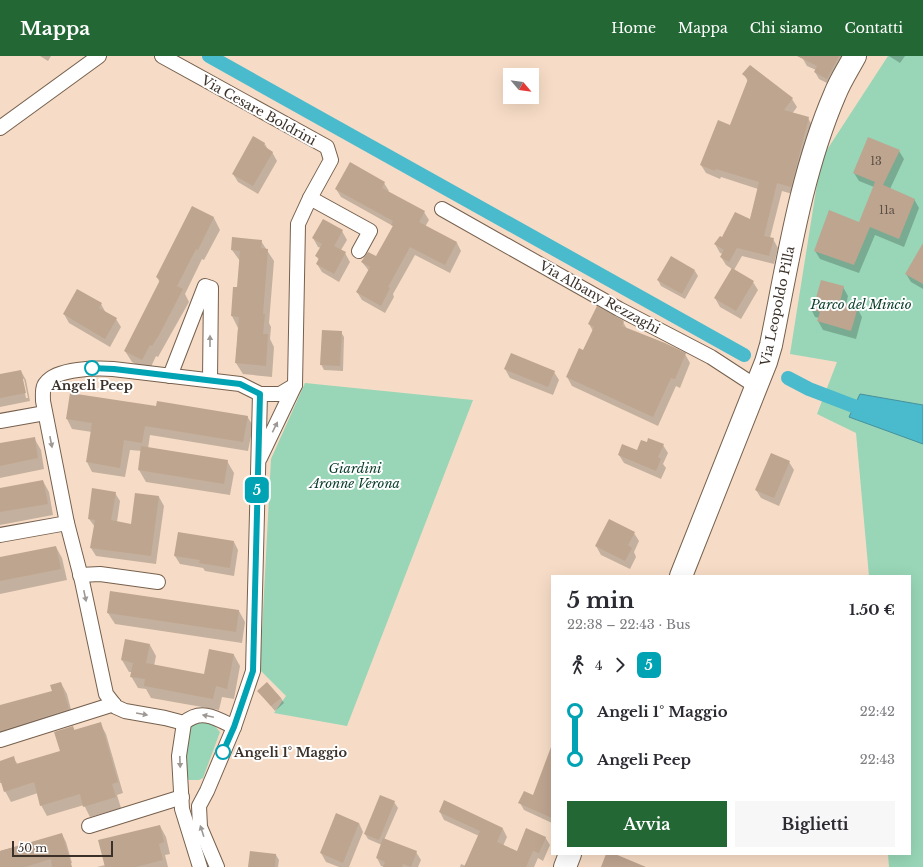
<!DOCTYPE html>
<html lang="it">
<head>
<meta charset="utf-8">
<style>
  body { margin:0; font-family:"Libre Baskerville",serif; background:#f7f7f7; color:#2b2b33; height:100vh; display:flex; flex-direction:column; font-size:15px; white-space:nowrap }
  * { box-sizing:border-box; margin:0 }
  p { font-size:13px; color:#7c7c81 }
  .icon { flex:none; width:22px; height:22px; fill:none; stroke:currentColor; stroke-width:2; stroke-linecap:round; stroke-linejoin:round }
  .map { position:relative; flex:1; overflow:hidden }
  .details { position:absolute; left:551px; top:519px; width:360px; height:280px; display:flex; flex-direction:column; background:#fff; border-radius:0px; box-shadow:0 4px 16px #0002 }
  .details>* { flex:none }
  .badge { padding:0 8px; border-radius:6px; font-size:14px; line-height:26px }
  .needle { width:26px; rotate:119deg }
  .controls { position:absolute; left:503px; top:12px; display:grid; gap:8px }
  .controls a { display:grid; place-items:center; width:36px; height:36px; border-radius:0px; background:#fff; box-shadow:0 4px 16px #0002; font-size:20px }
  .scale { position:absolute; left:12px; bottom:10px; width:101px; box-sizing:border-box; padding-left:4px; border:2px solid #3b3129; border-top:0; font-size:11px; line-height:14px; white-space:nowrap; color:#3b3129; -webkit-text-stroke:3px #fff; paint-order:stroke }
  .map>.badge { position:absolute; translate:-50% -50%; box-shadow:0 0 0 2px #fff }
  .legs { display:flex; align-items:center; gap:6px; height:44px; padding:0 16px; font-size:13px }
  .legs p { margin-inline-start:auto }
  .head { display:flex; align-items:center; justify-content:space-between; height:68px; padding:0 16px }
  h1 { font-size:22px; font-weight:700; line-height:30px }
  .action { display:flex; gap:8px; margin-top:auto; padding:8px 16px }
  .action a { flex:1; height:46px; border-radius:0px; background:#236834; color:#fff; font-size:16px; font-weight:700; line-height:46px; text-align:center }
  .action a+a { background:#f7f7f7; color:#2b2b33 }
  ul { padding:0 16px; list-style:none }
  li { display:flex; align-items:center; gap:14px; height:48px; font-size:15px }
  li i { display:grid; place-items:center; width:6px; height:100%; margin:0 5px; background:currentColor }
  li i::after { content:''; width:10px; height:10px; margin:-5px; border:3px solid; border-radius:50%; background:#fff }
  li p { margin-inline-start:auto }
  li:first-child i { background:linear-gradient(#0000 50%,currentColor 0) }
  li:last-child i { background:linear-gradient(currentColor 50%,#0000 0) }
  header { display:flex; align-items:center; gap:24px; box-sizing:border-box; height:56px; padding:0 20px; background:#236834; color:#fff }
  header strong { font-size:19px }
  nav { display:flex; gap:22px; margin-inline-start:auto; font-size:14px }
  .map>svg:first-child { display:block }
  .green { fill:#98d6b7 }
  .water { fill:#4abacd; stroke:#46919c }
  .shadow { fill:#0003; fill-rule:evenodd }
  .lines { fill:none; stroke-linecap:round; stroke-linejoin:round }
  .canal { stroke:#4abacd; stroke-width:14 }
  .building { fill:#bea590 }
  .minor-casing { stroke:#76604d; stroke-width:16 }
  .primary-casing { stroke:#76604d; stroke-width:24 }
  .minor { stroke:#fff; stroke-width:14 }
  .primary { stroke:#fff; stroke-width:22 }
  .oneway { fill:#9d9894 }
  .line-1-casing { stroke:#fff; stroke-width:9 }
  .line-1 { stroke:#00a3b4; stroke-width:6 }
  .stop-1-dot { fill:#fff; stroke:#00a3b4; stroke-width:2 }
  .labels { text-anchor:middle; stroke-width:4; stroke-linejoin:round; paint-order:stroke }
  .number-label { font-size:11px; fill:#5c4e43 }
  .street-label { font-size:13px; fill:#3b3129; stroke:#fff }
  .park-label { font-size:13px; font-style:italic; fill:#083c28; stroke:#fff }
  .stop-label { font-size:13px; font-weight:bold; fill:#3b3129; stroke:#fff }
</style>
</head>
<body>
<header>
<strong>Mappa</strong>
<nav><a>Home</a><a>Mappa</a><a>Chi siamo</a><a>Contatti</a></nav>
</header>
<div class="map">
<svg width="923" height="811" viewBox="0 0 923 811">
  <rect width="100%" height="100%" fill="#f6dcc6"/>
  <g class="green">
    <path d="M888 0H923V811H889L888 798H910V520H869L856 377 817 358 837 306 790 298 821 103Z"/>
    <path d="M305 327 473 344 347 670 274 657 286 640 260 614 271 403Z"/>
    <path d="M196 666 212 667 220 676 203 722 199 724H189L186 721 185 681 187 673Z"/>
  </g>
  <path class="water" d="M860 338 923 349V388L849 361Z"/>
  <g class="shadow">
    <path d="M40 0H51L48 5Z"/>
    <path d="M804 0H846L831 29 819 23 815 16 816 14 807 10 803 3Z"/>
    <path d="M889 0H905L900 7Z"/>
    <path d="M744 18 792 43 797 51 792 58 808 62 813 71 796 139 782 135 770 182 773 183 778 192 774 208 742 200 734 214 753 226 758 234 741 263 720 251 715 242 732 213 726 209 721 201 723 198 720 197 715 188 750 164 758 133 721 121 720 123 706 117 701 109 731 70 748 26Z"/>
    <path d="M265 88 268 94 272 96 277 105 258 138 238 126 233 118Z"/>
    <path d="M899 95 904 103 890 133 914 143 919 152 904 191 875 179 859 217 820 203 815 195 860 168 874 131 859 125 854 117Z"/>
    <path d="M384 127 389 135 388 136 424 156 429 164 425 171 457 187 461 195 450 217 415 199 393 238 394 241 385 257 362 244 357 236 369 215 362 206 376 202 393 170 341 141 336 133Z"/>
    <path d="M193 152 214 162 220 174 204 204 202 203 185 238 189 246 158 301 156 300 149 315 132 306 125 295 160 227 157 221Z"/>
    <path d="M342 175 347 184 341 194 345 197 350 206 339 226 322 216 317 208 319 204 316 200 321 192 318 191 313 182Z"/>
    <path d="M261 185 274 205 269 267 271 271 270 283 274 291 272 321 243 318 236 307 238 272 232 260 234 232H238L240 205 232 194Z"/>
    <path d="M923 191V233L911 226 906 218Z"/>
    <path d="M695 215 698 220 685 243 661 230 658 224Z"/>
    <path d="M843 231 848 240 846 249 857 252 862 261 856 283 823 274 818 265 819 262 815 261 811 253Z"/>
    <path d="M101 248 106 257 116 263 121 271 110 291 69 267 64 258Z"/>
    <path d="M623 266 627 273 685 298 690 307 680 332 676 330 658 370 572 330 567 321 583 295 593 275 589 268Z"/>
    <path d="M341 276 344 281 343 315 324 314 321 308Z"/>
    <path d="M505 313 554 316 559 324 553 339 510 322Z"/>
    <path d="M21 315 26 324 30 345 0 351V319ZM22 323H24L28 342H26Z"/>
    <path d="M156 352 247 360 253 370 248 395 150 379 148 393 227 405 234 417 230 439 146 426 139 414 142 395 130 394 125 421 92 416 87 406 92 376 72 373 67 363Z"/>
    <path d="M34 382 41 394 44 413 0 422V388Z"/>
    <path d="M647 387 663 389 668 397 663 408 666 412 661 423 624 407 619 399 637 395Z"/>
    <path d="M789 406 794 414 779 450 761 442 756 434Z"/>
    <path d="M43 425 49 436 53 459 0 469V433Z"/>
    <path d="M115 437 120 445 117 466 132 469 159 441 164 450 156 508 96 500 91 492 95 471 89 463Z"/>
    <path d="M634 477 639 485 634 496 636 501 630 513 601 499 596 490Z"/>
    <path d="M234 486 238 494 234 520 205 515 203 512 180 508 175 500Z"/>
    <path d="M56 491 62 502 67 524 0 538V502Z"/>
    <path d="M239 555 245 566 242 587 115 568 108 557Z"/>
    <path d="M150 589 156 600 154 610 205 619 234 599 240 610 234 643 222 641 219 654 151 642 146 633 138 632 131 620 132 616H129L122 604Z"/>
    <path d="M61 627 67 638 74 665 0 689V650L53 636Z"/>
    <path d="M258 635 281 642 284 647 275 655Z"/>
    <path d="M100 667 106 678 123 737 117 739 121 752 90 761 84 749 47 760 41 749 38 737 11 746 5 735 2 727H0V706L13 701 18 709 61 696 73 671 75 675Z"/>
    <path d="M552 705V767L524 754 520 747 534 740Z"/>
    <path d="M445 745 503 773 507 781 503 790 517 796 545 781 550 789 543 805 538 802 534 811H460L461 808 466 810 479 780 444 764 440 756Z"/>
    <path d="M394 746 398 752 384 784 416 796 421 804 418 811H384L381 810 377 802 382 789 368 783 365 778Z"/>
    <path d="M359 767 363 776 349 811H339L326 806 321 797Z"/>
    <path d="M160 770 166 781 170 798 165 799 168 811H97L105 809Z"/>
    <path d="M62 778 66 786 72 807 58 811H0V795Z"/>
    <path d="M276 799 279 804 278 811H249Z"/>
  </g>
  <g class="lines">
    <g class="canal">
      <path d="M209 0 744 299"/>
      <path d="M788 322 809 333 864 354 872 355"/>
    </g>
  </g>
  <g class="building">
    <path d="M797 0H839L827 23 814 16 817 10Z"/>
    <path d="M750 9 793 42 784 54 809 61 791 131 777 127 764 180 774 182 769 200 737 192 729 206 720 201 724 194 714 188 720 180 722 181 735 156 750 163 759 126 716 113 715 115 700 109 718 64 730 69 748 23 742 18Z"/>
    <path d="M253 80 265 87 264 90 273 96 253 130 232 118Z"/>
    <path d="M868 81 900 94 883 129 879 127 915 143 899 183 870 171 854 209 814 195 829 154 859 166 875 126 853 117Z"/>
    <path d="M350 106 385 126 382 132 425 155 419 166 457 186 445 209 410 191 388 231 390 232 381 250 356 236 370 211 361 206 368 196 376 200 393 170 391 169 393 165 335 133Z"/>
    <path d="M192 150 214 161 198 194 196 193 177 230 183 233 159 279 152 290 150 289 142 304 124 295 160 224 156 221Z"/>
    <path d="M323 163 343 174 334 190 346 196 334 218 316 208 319 202 315 200 322 188 312 182Z"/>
    <path d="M232 181 262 184 261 192 268 193 263 258H265L263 278H268L266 310 235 307 239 261 231 260 233 231H237L240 195 231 194Z"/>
    <path d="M923 187V228L905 218Z"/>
    <path d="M671 200 695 214 682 238 657 224Z"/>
    <path d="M732 212 754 225 736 255 714 242Z"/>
    <path d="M821 224 844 230 840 246 858 251 851 275 817 265 820 256 810 253 813 241 816 242Z"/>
    <path d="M77 233 102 247 99 252 117 262 105 283 63 258Z"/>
    <path d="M597 250 624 265 622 270 665 287 686 297 675 323 671 322 653 361 566 321 579 292 583 294 594 271 588 268Z"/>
    <path d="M322 274 342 275 340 310 320 309Z"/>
    <path d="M511 297 555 315 548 331 504 313Z"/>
    <path d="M21 314 26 337 0 342V318Z"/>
    <path d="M70 337 156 350 157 345 248 360 243 386 145 370 142 387 124 384 120 412 86 406 92 367 66 363Z"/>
    <path d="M35 381 38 402 0 410V387Z"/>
    <path d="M648 382 664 388 658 401 661 403 656 415 618 399 622 388 637 394 641 384 647 386Z"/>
    <path d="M141 390 228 404 224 428 138 414Z"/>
    <path d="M771 397 790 405 774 442 755 434Z"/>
    <path d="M43 424 48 448 0 456V432Z"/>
    <path d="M92 432 116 436 111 464 131 468 135 437 159 440 151 500 90 492 95 464 88 463Z"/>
    <path d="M609 463 635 476 628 489 632 492 625 505 595 490Z"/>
    <path d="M178 476 234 485 230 512 199 507 200 504 174 500Z"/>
    <path d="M56 490 61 513 0 525V501Z"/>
    <path d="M110 535 239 554 236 576 107 557Z"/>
    <path d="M125 583 150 588 146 607 204 618 209 593 234 598 227 633 216 630 213 643 144 630 145 623 130 621 133 607 121 604Z"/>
    <path d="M61 626 69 653 0 675V649L52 635 50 629Z"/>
    <path d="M267 626 281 642 271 650 257 635Z"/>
    <path d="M101 666 118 726 112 728 116 741 83 751 80 738 40 750 34 726 4 736 0 723V705L14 700 16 708 60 695 54 676 73 670 74 674Z"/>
    <path d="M551 691 552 692V762L518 747 524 735 533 739Z"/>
    <path d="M380 739 395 745 379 784 364 778Z"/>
    <path d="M444 744 503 772 497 786 517 795 526 772 546 781 539 797 533 795 526 811H464L480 775 439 756Z"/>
    <path d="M336 757 359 767 343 807 320 797Z"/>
    <path d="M160 769 164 786 159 788 163 804 136 811H105L98 784Z"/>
    <path d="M62 777 72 811H52L51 803 25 811H0V795Z"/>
    <path d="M383 782 417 795 411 811 403 808 402 811H383L385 806 376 802Z"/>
    <path d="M250 795 276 798 275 811H248Z"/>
    <path d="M606 798H615L646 811H601Z"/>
  </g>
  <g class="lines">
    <defs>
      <g id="minor">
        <path d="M162 0 327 91 331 104 310 142 298 168 295 329 260 402"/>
        <path d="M0 72 99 0"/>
        <path d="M310 142 370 175 359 195"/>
        <path d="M442 153 619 253 711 301 757 331"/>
        <path d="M170 320 205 230 211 232 210 324"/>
        <path d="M260 338H280L295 329"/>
        <path d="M0 365 45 357"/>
        <path d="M0 479 67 467"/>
        <path d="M80 519 100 518 158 526"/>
        <path d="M184 667 165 662 125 655 116 651 106 638 82 525 67 467 43 345C43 339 42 331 46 327 57 312 97 312 113 313L240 328 260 338 253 615 234 671 207 735 199 750 200 771 217 811"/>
        <path d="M0 684 114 648"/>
        <path d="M89 770 182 741"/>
        <path d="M200 811 182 753 179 700 184 667C201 652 216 662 234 671"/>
      </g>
      <g id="primary">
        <path d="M681 520 766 306 771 289C788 205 801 117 835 38 840 25 848 13 855 0"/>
        <path d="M565 811 570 798"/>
      </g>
    </defs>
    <use href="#minor" class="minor-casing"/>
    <use href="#primary" class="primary-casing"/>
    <use href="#minor" class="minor"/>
    <use href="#primary" class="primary"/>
  </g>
  <defs><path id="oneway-solid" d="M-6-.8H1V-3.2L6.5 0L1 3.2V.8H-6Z"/></defs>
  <g class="oneway">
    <use href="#oneway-solid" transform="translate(210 285) rotate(-90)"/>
    <use href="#oneway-solid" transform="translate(275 371) rotate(-64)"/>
    <use href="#oneway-solid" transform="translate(51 386) rotate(79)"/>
    <use href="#oneway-solid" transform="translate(85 540) rotate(78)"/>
    <use href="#oneway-solid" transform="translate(142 658) rotate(10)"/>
    <use href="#oneway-solid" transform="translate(208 660) rotate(-168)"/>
    <use href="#oneway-solid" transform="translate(180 706) rotate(88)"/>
    <use href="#oneway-solid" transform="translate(202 775) rotate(-108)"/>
  </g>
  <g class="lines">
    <defs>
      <path id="line-1" d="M92 312 114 313 240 328 260 338 253 615 234 671 223 696"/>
    </defs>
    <use href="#line-1" class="line-1-casing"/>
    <use href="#line-1" class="line-1"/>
  </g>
  <g class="stop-1-dot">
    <circle cx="92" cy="312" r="7"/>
    <circle cx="223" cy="696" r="7"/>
  </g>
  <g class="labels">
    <g class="number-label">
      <text x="876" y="109">13</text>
      <text x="887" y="158">11a</text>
    </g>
    <g class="street-label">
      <text transform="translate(259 54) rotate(29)" y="5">Via Cesare Boldrini</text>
      <text transform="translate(600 241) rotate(29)" y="5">Via Albany Rezzaghi</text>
      <text transform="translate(777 250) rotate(-78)" y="5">Via Leopoldo Pilla</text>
    </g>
    <g class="park-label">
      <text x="861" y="253">Parco del Mincio</text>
      <text x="355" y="417">Giardini<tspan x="355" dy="15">Aronne Verona</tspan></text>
    </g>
    <g class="stop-label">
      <text x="92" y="334">Angeli Peep</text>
      <text x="234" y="701" text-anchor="start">Angeli 1° Maggio</text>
    </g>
  </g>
</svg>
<div class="controls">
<a><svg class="needle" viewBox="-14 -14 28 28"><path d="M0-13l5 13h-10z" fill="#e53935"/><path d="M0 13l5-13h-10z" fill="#7c7c81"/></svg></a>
</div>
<div class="scale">50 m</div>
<b class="badge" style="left:257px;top:434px;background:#00a3b4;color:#fff">5</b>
<section class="details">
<div class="head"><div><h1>5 min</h1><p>22:38 – 22:43 · Bus</p></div><b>1.50 €</b></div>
<div class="legs"><svg class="icon" aria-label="walk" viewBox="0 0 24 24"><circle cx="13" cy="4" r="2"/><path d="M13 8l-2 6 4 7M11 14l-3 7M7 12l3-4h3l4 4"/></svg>4<svg class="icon" aria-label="forward" viewBox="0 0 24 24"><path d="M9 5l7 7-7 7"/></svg><b class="badge" style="background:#00a3b4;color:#fff">5</b></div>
<ul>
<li><i style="color:#00a3b4"></i><b>Angeli 1° Maggio</b><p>22:42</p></li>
<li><i style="color:#00a3b4"></i><b>Angeli Peep</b><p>22:43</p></li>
</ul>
<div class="action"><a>Avvia</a><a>Biglietti</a></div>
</section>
</div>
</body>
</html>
